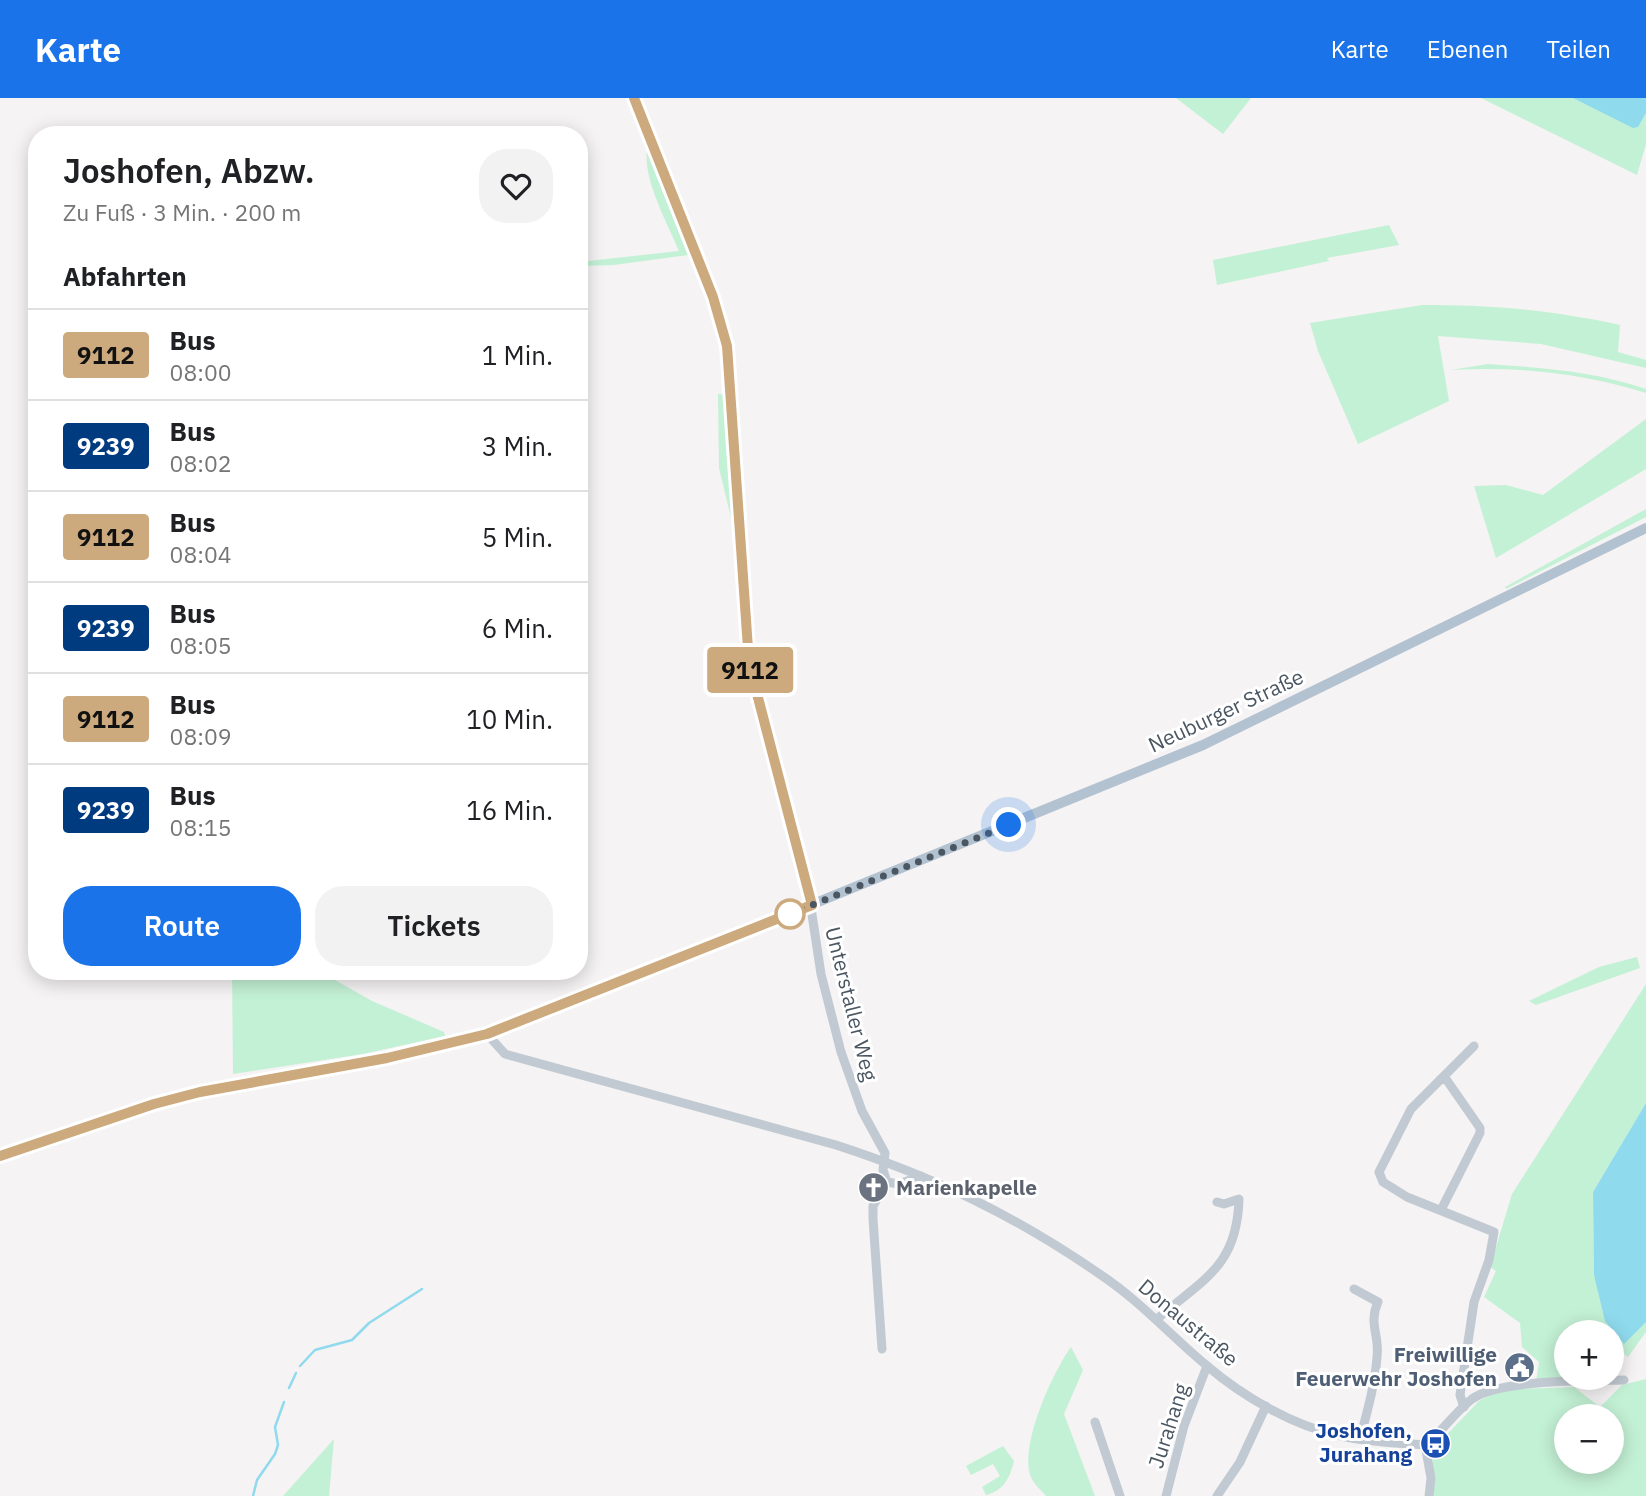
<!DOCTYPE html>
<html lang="de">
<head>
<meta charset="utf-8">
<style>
  body { margin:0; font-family:"IBM Plex Sans",sans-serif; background:#f2f2f2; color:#202124; height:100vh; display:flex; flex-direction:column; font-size:26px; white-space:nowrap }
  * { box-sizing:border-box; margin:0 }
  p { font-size:23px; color:#757577 }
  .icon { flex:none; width:38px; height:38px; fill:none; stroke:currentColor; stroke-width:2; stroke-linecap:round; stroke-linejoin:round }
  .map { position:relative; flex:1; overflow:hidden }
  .side { position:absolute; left:28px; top:28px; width:560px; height:854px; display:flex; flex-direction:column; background:#fff; border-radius:28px; box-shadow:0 4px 18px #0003 }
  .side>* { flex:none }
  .badge { padding:0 14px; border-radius:5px; font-size:24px; line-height:46px }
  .controls { position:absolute; left:1554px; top:1222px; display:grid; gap:14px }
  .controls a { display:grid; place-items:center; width:70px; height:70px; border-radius:50%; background:#fff; box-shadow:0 4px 18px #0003; font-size:35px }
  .you { position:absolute; width:35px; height:35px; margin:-18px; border:5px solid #fff; border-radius:50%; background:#1a73e8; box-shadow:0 0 0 10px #1a73e833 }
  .map>.badge { position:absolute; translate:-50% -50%; box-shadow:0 0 0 4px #fff }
  h2 { padding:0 35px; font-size:26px; line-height:63px }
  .round { display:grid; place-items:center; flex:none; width:74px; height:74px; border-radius:28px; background:#f2f2f2 }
  .head { display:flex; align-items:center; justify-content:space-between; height:119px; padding:0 35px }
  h1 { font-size:33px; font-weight:600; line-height:52px }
  .cta { display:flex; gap:14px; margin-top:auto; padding:14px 35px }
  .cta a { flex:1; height:80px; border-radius:28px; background:#1a73e8; color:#fff; font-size:28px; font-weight:600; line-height:80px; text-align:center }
  .cta a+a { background:#f2f2f2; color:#202124 }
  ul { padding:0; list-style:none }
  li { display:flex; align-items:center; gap:21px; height:91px; padding:0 35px; border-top:2px solid #e0e0e0 }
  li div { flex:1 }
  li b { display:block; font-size:26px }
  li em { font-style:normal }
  li .badge { min-width:77px; font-weight:700; text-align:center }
  header { display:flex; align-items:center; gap:42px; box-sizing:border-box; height:98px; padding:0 35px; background:#1a73e8; color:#fff }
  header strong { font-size:33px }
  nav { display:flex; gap:38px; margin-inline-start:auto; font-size:24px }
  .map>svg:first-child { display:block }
  .green { fill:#c3f1d5; fill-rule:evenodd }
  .water { fill:#90daee }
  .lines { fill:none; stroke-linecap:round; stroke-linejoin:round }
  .stream { stroke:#90daee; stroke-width:2.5 }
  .minor { stroke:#c1cad2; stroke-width:9 }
  .major { stroke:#b3c2d1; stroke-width:10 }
  .line-casing { stroke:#fff; stroke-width:16 }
  .line { stroke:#cdaa7d; stroke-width:10 }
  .walk { stroke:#4a5661; stroke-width:7; stroke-dasharray:0 12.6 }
  .stop-dot { fill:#fff; stroke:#cdaa7d; stroke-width:3.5 }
  .labels { text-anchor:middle; stroke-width:6; stroke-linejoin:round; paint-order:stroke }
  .street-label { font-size:21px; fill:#4a5661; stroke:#fff }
  .worship-label { font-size:21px; font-weight:bold; fill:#5b616d; stroke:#fff; text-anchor:start }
  .service-label { font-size:21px; font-weight:bold; fill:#4e5e75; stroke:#fff; text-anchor:end }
  .transit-label { font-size:21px; font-weight:bold; fill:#164399; stroke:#fff; text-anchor:end }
</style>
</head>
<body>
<header>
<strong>Karte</strong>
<nav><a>Karte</a><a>Ebenen</a><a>Teilen</a></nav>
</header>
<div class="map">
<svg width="1646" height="1398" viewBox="0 0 1646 1398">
  <rect width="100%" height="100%" fill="#f5f3f3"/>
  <g class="green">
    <path d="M1176 0H1251L1223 36Z"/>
    <path d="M1481 0H1573L1638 28 1646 15V46L1637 77Z"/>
    <path d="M649 46 688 157 614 167 579 168V164L679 153C668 126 638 73 649 46Z"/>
    <path d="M1389 127 1399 147 1327 160 1329 163 1217 187 1213 162Z"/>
    <path d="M1422 207C1494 207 1551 212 1620 227L1618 254 1646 262V270L1541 246 1438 238 1449 303 1358 346 1318 253 1310 225Z"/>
    <path d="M1488 266C1542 270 1595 273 1646 291V295C1582 275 1518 268 1451 272Z"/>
    <path d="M718 296 726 297 734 432 719 370Z"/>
    <path d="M1646 321V371L1496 460 1474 388 1506 387 1543 397Z"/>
    <path d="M1646 411V419L1506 491 1505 489Z"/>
    <path d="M1637 859 1640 870 1536 907 1529 903 1599 869Z"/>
    <path d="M232 873H319L372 903 444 934 445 938 363 956 233 976Z"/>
    <path d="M1646 886V1005L1593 1094 1594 1177 1636 1232 1646 1224V1234L1628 1259 1621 1253 1612 1267V1234H1566V1279L1536 1284 1539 1264 1522 1249 1520 1225 1484 1199 1496 1173 1490 1169 1512 1096Z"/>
    <path d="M1071 1249 1083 1272 1064 1316 1095 1398H1046C1042 1393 1035 1387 1032 1381 1017 1351 1053 1274 1071 1249Z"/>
    <path d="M1646 1281V1398H1432L1433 1351 1479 1303 1493 1296 1513 1291 1574 1289 1600 1309 1622 1287ZM1566 1318H1612V1363H1566Z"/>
    <path d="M334 1341 329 1398H283Z"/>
    <path d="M1003 1348 1014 1363C1010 1380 1003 1393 986 1397L982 1389 1000 1378 993 1366 971 1377 966 1368Z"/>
  </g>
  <g class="water">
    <path d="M1573 0H1646V15L1638 29 1633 30Z"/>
    <path d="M1646 1005V1224L1624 1246 1605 1223 1594 1177 1593 1094Z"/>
  </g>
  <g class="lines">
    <g class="stream">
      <path d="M300 1268 315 1252 352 1242 369 1225 422 1191"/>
      <path d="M289 1290 296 1275"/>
      <path d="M253 1398 257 1382 275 1356 278 1347 275 1329 284 1304"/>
    </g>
    <g class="minor">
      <path d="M634 0 713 199 727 248 749 565 808 790 821 876 841 954 862 1013 885 1055 883 1072 887 1084 873 1108V1121L882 1251"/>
      <path d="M487 936 505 956 836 1047C937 1080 1014 1117 1101 1177 1140 1203 1170 1237 1206 1267 1242 1298 1293 1328 1341 1338 1368 1344 1397 1345 1425 1347 1442 1334 1455 1314 1472 1301 1500 1281 1588 1283 1624 1282"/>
      <path d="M1440 982 1474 948"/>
      <path d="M887 1084 899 1086 921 1078"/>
      <path d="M1441 1112 1480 1035V1030L1446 981 1440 982 1411 1011 1379 1074 1383 1084 1407 1099 1494 1134 1489 1162 1474 1204 1460 1297 1464 1309"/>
      <path d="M1354 1191 1378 1204C1368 1226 1380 1237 1377 1259 1375 1287 1367 1314 1360 1341"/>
      <path d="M1157 1221C1203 1181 1237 1169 1239 1101L1224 1106 1217 1104"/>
      <path d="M1095 1324 1120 1398"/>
      <path d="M1425 1347 1431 1380 1429 1398"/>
      <path d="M1166 1398 1184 1328 1207 1268"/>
      <path d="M1217 1398 1240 1364 1266 1308"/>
    </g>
    <path class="major" d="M0 1059 154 1006 252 983 459 944 553 912 1203 647 1646 430"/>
  </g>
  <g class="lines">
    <defs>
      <path id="line" d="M0 1058 154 1006 200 994 387 960 487 936 812 807 749 565 727 248 713 199 634 0"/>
    </defs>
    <use href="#line" class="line-casing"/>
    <use href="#line" class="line"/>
    <path class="walk" d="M790 816 1009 727"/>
  </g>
  <defs>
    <symbol id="church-disc" viewBox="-11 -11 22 22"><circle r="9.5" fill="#6b7280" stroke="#fff"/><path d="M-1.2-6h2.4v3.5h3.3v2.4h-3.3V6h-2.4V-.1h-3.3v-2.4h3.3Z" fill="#fff"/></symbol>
    <symbol id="civic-disc" viewBox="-11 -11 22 22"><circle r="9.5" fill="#5c6f8a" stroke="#fff"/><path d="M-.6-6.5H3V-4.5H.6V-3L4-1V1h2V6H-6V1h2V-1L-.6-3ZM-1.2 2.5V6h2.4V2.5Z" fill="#fff"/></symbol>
    <symbol id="bus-disc" viewBox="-11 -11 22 22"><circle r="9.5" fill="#1a4fb4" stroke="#fff"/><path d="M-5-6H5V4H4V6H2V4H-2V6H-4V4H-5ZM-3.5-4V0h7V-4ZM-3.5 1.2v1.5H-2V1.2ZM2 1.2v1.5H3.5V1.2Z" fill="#fff"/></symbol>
  </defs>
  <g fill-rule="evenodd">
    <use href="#church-disc" x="856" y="1072" width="35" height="35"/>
    <use href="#civic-disc" x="1502" y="1252" width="35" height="35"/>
    <use href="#bus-disc" x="1418" y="1328" width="35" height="35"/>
  </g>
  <circle class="stop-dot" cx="790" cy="816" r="14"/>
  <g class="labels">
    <g class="street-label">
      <text transform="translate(1226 613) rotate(-25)" y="7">Neuburger Straße</text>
      <text transform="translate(851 906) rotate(76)" y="7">Unterstaller Weg</text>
      <text transform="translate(1188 1225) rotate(40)" y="7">Donaustraße</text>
      <text transform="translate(1169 1328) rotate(-72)" y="7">Jurahang</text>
    </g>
    <g class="worship-label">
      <text x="896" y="1097">Marienkapelle</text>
    </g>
    <g class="service-label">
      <text x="1497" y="1264">Freiwillige<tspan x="1497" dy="24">Feuerwehr Joshofen</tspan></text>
    </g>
    <g class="transit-label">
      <text x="1412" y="1340">Joshofen,<tspan x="1412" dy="24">Jurahang</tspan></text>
    </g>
  </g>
</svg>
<div class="controls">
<a>+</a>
<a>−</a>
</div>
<div class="you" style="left:1009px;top:727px"></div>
<b class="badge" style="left:750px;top:572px;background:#cdaa7d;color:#111">9112</b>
<section class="side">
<div class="head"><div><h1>Joshofen, Abzw.</h1><p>Zu Fuß · 3 Min. · 200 m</p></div><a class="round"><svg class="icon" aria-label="heart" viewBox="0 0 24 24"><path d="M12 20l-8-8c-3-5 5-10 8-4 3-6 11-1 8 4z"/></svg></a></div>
<h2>Abfahrten</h2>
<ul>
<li><span class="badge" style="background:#cdaa7d;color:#111">9112</span><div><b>Bus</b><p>08:00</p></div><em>1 Min.</em></li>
<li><span class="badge" style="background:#003b80;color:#fff">9239</span><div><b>Bus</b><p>08:02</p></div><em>3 Min.</em></li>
<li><span class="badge" style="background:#cdaa7d;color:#111">9112</span><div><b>Bus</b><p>08:04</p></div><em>5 Min.</em></li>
<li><span class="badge" style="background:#003b80;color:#fff">9239</span><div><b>Bus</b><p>08:05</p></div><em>6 Min.</em></li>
<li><span class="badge" style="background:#cdaa7d;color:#111">9112</span><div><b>Bus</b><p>08:09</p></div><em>10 Min.</em></li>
<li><span class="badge" style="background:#003b80;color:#fff">9239</span><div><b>Bus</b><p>08:15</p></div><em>16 Min.</em></li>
</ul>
<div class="cta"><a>Route</a><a>Tickets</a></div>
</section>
</div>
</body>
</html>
